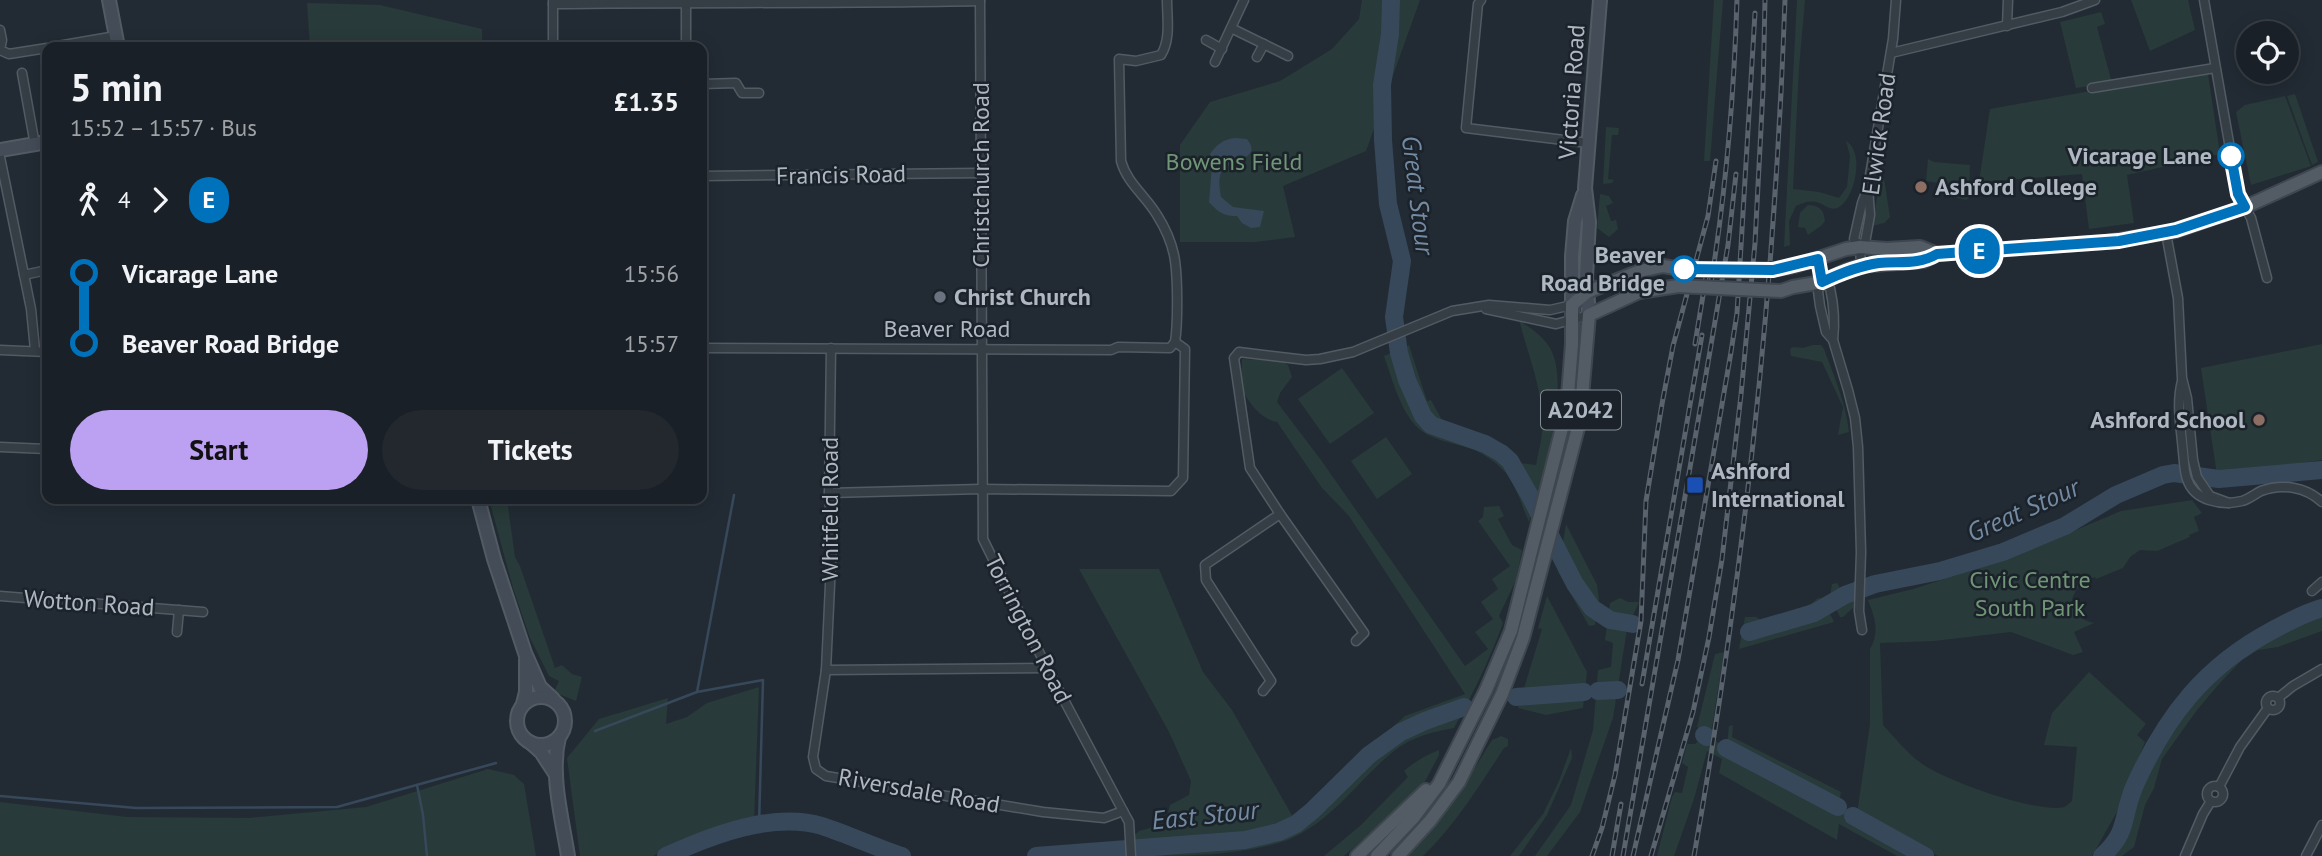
<!DOCTYPE html>
<html lang="en">
<head>
<meta charset="utf-8">
<style>
  body { margin:0; font-family:"PT Sans",sans-serif; background:#23282f; color:#f1f3f6; height:100vh; display:flex; flex-direction:column; font-size:26px; white-space:nowrap }
  * { box-sizing:border-box; margin:0 }
  p { font-size:23px; color:#9fa3a7 }
  .icon { flex:none; width:38px; height:38px; fill:none; stroke:currentColor; stroke-width:2; stroke-linecap:round; stroke-linejoin:round }
  .map { position:relative; flex:1; overflow:hidden }
  .drawer { position:absolute; left:42px; top:42px; width:665px; height:462px; display:flex; flex-direction:column; background:#1a2027; border-radius:14px; box-shadow:0 4px 18px #0003,0 0 0 2px #383e44 }
  .drawer>* { flex:none }
  .badge { padding:0 14px; border-radius:23px; font-size:24px; line-height:46px }
  .fabs { position:absolute; left:2236px; top:21px; display:grid; gap:14px }
  .fabs a { display:grid; place-items:center; width:63px; height:63px; border-radius:50%; background:#1a2027; box-shadow:0 4px 18px #0003,0 0 0 2px #383e44; font-size:35px }
  .map>.badge { position:absolute; translate:-50% -50%; box-shadow:0 0 0 4px #fff }
  .legs { display:flex; align-items:center; gap:10px; height:77px; padding:0 28px; font-size:23px }
  .legs p { margin-inline-start:auto }
  .headline { display:flex; align-items:center; justify-content:space-between; height:119px; padding:0 28px }
  h1 { font-size:38px; font-weight:700; line-height:52px }
  .action { display:flex; gap:14px; margin-top:auto; padding:14px 28px }
  .action a { flex:1; height:80px; border-radius:42px; background:#bca0f2; color:#111; font-size:28px; font-weight:700; line-height:80px; text-align:center }
  .action a+a { background:#23282f; color:#f1f3f6 }
  ul { padding:0 28px; list-style:none }
  li { display:flex; align-items:center; gap:24px; height:70px; font-size:26px }
  li i { display:grid; place-items:center; width:10px; height:100%; margin:0 9px; background:currentColor }
  li i::after { content:''; width:18px; height:18px; margin:-9px; border:5px solid; border-radius:50%; background:#1a2027 }
  li p { margin-inline-start:auto }
  li:first-child i { background:linear-gradient(#0000 50%,currentColor 0) }
  li:last-child i { background:linear-gradient(currentColor 50%,#0000 0) }
  .map>svg:first-child { display:block }
  .green { fill:#283a39 }
  .water { fill:#37485a }
  .lines { fill:none; stroke-linecap:round; stroke-linejoin:round }
  .stream { stroke:#37485a; stroke-width:2.5 }
  .river { stroke:#37485a; stroke-width:18 }
  .street-casing { stroke:#525b63; stroke-width:11 }
  .secondary-casing { stroke:#525b63; stroke-width:16 }
  .primary-casing { stroke:#3e464f; stroke-width:16 }
  .street { stroke:#353d45; stroke-width:8 }
  .secondary { stroke:#444c58; stroke-width:12 }
  .primary { stroke:#535c65; stroke-width:12 }
  .rail-casing { stroke:#59636e; stroke-width:5 }
  .rail { stroke:#1b222a; stroke-width:2.5; stroke-dasharray:8; stroke-linecap:butt }
  .primary-bridge-casing { stroke:#3e464f; stroke-width:16; stroke-linecap:butt }
  .primary-bridge { stroke:#535c65; stroke-width:12 }
  .line-1-casing { stroke:#fff; stroke-width:16 }
  .line-1 { stroke:#0072bc; stroke-width:10 }
  .stop-1-dot { fill:#fff; stroke:#0072bc; stroke-width:3.5 }
  .education-dot { fill:#8d6e63; stroke:#1b222a; stroke-width:2.5 }
  .worship-dot { fill:#6b7280; stroke:#1b222a; stroke-width:2.5 }
  .transit-dot { fill:#1a4fb4; stroke:#1b222a; stroke-width:2.5 }
  .labels { text-anchor:middle; stroke-width:5; stroke-linejoin:round; paint-order:stroke }
  .shield { fill:#1b222a; stroke:#838b94; stroke-width:2 }
  .shield-label { font-size:23px; font-weight:bold; fill:#afb8c2 }
  .street-label { font-size:24px; fill:#afb8c2; stroke:#1b222a }
  .stop-label { font-size:24px; font-weight:bold; fill:#afb8c2; stroke:#1b222a; text-anchor:end }
  .park-label { font-size:24px; fill:#719677; stroke:#1b222a }
  .poi-label { font-size:24px; font-weight:bold; fill:#afb8c2; stroke:#1b222a; text-anchor:start }
  .water-label { font-size:26px; font-style:italic; fill:#738aa3; stroke:#1b222a }
</style>
</head>
<body>
<div class="map">
<svg width="2322" height="856" viewBox="0 0 2322 856">
  <rect width="100%" height="100%" fill="#222b34"/>
  <g class="green">
    <path d="M1362 0H1420L1366 151 1283 186 1295 237 1255 242H1180V145L1210 102 1280 81 1332 49 1359 19Z"/>
    <path d="M1714 0H1723L1710 161H1704Z"/>
    <path d="M1797 0H1805L1799 68 1793 189 1819 192 1839 198 1847 187 1850 156 1846 141C1866 153 1854 202 1837 208 1824 212 1821 193 1796 206L1789 221 1790 245 1784 247Z"/>
    <path d="M2131 0H2188L2195 30 2150 51Z"/>
    <path d="M307 3 380 5 482 29V47H310Z"/>
    <path d="M2101 12 2105 24 2097 27 2112 83 2076 88 2060 22Z"/>
    <path d="M2208 74 2220 154 2127 175 2134 223 2089 229 2082 174 1979 182 1990 109 2107 88Z"/>
    <path d="M2295 94 2318 162 2312 165 2287 96Z"/>
    <path d="M2285 96 2311 166 2251 185 2236 112 2245 105Z"/>
    <path d="M1606 127 1619 128 1618 135H1612L1608 179 1614 180 1612 183 1603 184Z"/>
    <path d="M1928 159 1934 162 1970 165 1969 198 1966 200 1941 194 1938 183 1926 181Z"/>
    <path d="M1884 178 1890 217 1884 223 1872 226 1880 181Z"/>
    <path d="M1600 194 1609 196 1613 203 1606 206 1611 221 1616 220 1618 229 1609 237 1597 228Z"/>
    <path d="M1808 205C1819 205 1824 210 1825 221L1821 226 1808 235 1805 228 1798 227 1800 213Z"/>
    <path d="M1519 320C1530 328 1543 336 1550 348 1572 386 1541 481 1529 522 1521 505 1516 482 1502 469 1494 461 1485 455 1475 450 1456 443 1429 441 1415 425 1399 407 1392 378 1384 356L1409 345 1427 401 1431 400 1443 422 1447 421 1449 424 1492 437 1519 463 1536 465C1538 454 1541 443 1542 433 1545 395 1528 355 1519 320Z"/>
    <path d="M2322 344V460L2217 475 2201 368Z"/>
    <path d="M1813 345H1821L1824 349C1834 376 1846 404 1849 432L1838 435 1843 407 1822 362 1791 356 1790 349 1793 347 1803 348Z"/>
    <path d="M1242 359 1282 361 1288 365 1292 377 1280 393 1277 402 1321 460 1465 666 1488 649 1475 632 1493 619 1481 602 1498 589 1492 579 1510 566 1478 521 1483 517 1484 507 1499 506 1504 516 1498 519 1512 545 1522 550 1516 580 1499 616 1503 623C1490 659 1473 694 1454 728 1433 732 1411 737 1394 751 1358 780 1334 820 1288 840 1241 856 1186 856 1135 856V835L1139 831 1172 822 1168 814 1170 805 1189 795 1191 781 1169 732 1079 569H1159L1203 672 1232 710 1293 817 1405 716 1465 694 1349 516 1322 488 1277 422C1263 420 1251 406 1244 393 1240 384 1242 369 1242 359Z"/>
    <path d="M1342 368 1374 413 1330 444 1298 399Z"/>
    <path d="M1386 437 1412 474 1377 499 1351 461Z"/>
    <path d="M489 499H507L515 557 520 566 555 668 562 665 572 674 582 677 576 701 554 692 559 681 549 676 530 638 513 588Z"/>
    <path d="M2192 500 2202 513 2194 517 2199 531 2189 535 2190 537 2157 551 2140 550 2130 557 2123 568 2096 579 2095 577C2067 588 2062 615 2094 623L2074 632 2083 652 2073 655 2011 632 1934 641 1880 643 1883 725C1895 738 1907 753 1921 763 1943 780 2038 814 2064 807 2067 806 2069 803 2072 801L2077 747 2044 745 2052 713 2089 672 2146 724 2137 735 2145 742 2118 810 2092 856H1938L1857 814 1870 724V649C1880 632 1875 618 1868 600L1913 589 2005 560 2121 511Z"/>
    <path d="M1566 524 1597 585 1599 599 1595 625 1589 626 1558 572Z"/>
    <path d="M1837 583 1840 588H1849L1848 585H1853L1854 607 1843 617H1840L1830 596 1832 584Z"/>
    <path d="M1547 596 1587 672 1583 708 1546 715 1518 708 1542 629 1538 628Z"/>
    <path d="M1620 598 1628 602H1639L1627 629 1613 718 1580 812 1547 856H1535L1571 805 1593 730 1598 670 1611 667 1613 643 1605 640 1610 603Z"/>
    <path d="M1818 598 1823 599 1834 622 1739 649 1745 617H1756L1761 620C1780 616 1804 612 1818 598Z"/>
    <path d="M2322 609V631L2278 647 2258 650 2241 661 2219 684 2197 710 2162 759 2154 788 2145 805 2134 847 2122 856H2099L2122 830 2132 791 2152 751 2181 704 2230 656 2297 616Z"/>
    <path d="M1724 652 1711 734 1697 727 1715 654Z"/>
    <path d="M759 687 754 821 672 845 653 856H580L567 758 599 719 668 698 666 724 687 717 707 703Z"/>
    <path d="M1733 725 1732 737 1841 792 1839 804 1727 745 1729 726Z"/>
    <path d="M1704 735 1931 856H1897L1839 824 1837 840 1719 773 1722 759 1707 751 1694 799 1674 856H1657L1672 797 1675 792 1682 793 1688 767 1682 763 1687 744H1695Z"/>
    <path d="M1501 736 1508 739V746L1504 748C1480 785 1455 825 1423 856H1404L1461 790 1492 740Z"/>
    <path d="M1571 748 1572 758 1547 815 1519 856H1510L1543 814 1559 781Z"/>
    <path d="M1439 750V755L1422 787 1344 856H1324L1361 825 1408 777 1404 771C1414 762 1426 755 1439 750Z"/>
    <path d="M488 769 514 775 524 784 536 856H0V802L127 817 249 818 366 807Z"/>
  </g>
  <path class="water" d="M1236 138 1247 139C1264 160 1229 158 1221 173 1218 180 1220 190 1221 197L1233 207 1264 211 1260 227 1251 228 1242 223 1237 216C1224 217 1217 211 1209 202L1212 165 1210 154C1217 144 1224 139 1236 138Z"/>
  <g class="lines">
    <g class="stream">
      <path d="M697 692 734 495"/>
      <path d="M595 731 697 692 763 680 759 825"/>
      <path d="M417 785 423 815 427 856"/>
      <path d="M0 796 136 808 337 807 496 763"/>
    </g>
    <g class="river">
      <path d="M1391 0 1390 34 1382 85 1383 140 1388 204 1402 261 1394 317 1399 353 1407 380 1423 416 1431 425 1485 444 1501 453 1510 461 1530 496 1575 584 1592 608 1610 620 1633 624"/>
      <path d="M1749 632 1814 613 1845 595 1875 584 1940 571 2003 552 2065 526 2116 495 2163 475 2174 473 2219 479 2322 470"/>
      <path d="M1598 691 1618 690"/>
      <path d="M1516 697 1584 692"/>
      <path d="M1704 735 1707 737"/>
      <path d="M1726 748 1838 807"/>
      <path d="M1853 816 1925 856"/>
      <path d="M666 856C710 836 773 811 822 826 849 835 875 847 902 856"/>
      <path d="M1036 856 1245 840 1279 832 1296 824 1312 811 1369 755 1401 732 1425 721 1464 707"/>
      <path d="M2102 856C2130 831 2121 816 2135 785 2166 716 2205 666 2273 630 2290 621 2304 613 2322 608"/>
    </g>
    <defs>
      <g id="street">
        <path d="M980 0 983 539 1047 668 1123 811 1129 822 1131 856"/>
        <path d="M1167 0C1167 18 1171 39 1161 55L1136 61 1119 59 1121 161C1127 183 1145 195 1157 215 1164 226 1171 241 1174 255 1178 274 1178 323 1175 342"/>
        <path d="M1481 0 1478 4 1466 128 1588 143"/>
        <path d="M2204 0 2238 194 2251 218 2267 278"/>
        <path d="M686 1V47"/>
        <path d="M553 4C696 2 838 4 980 1"/>
        <path d="M2007 26 2008 0"/>
        <path d="M1231 28 1288 56"/>
        <path d="M0 30 2 40 0 50 9 54 47 48"/>
        <path d="M1206 40 1222 49"/>
        <path d="M52 47 116 36"/>
        <path d="M553 47V1"/>
        <path d="M1891 53 2062 12 2095 0"/>
        <path d="M1257 57 1264 44"/>
        <path d="M1215 62 1244 0"/>
        <path d="M22 73 35 145"/>
        <path d="M702 84 736 83 742 93H759"/>
        <path d="M2092 88 2215 68"/>
        <path d="M0 157 31 309 35 350"/>
        <path d="M702 176 981 173"/>
        <path d="M2166 233 2178 298 2182 378 2187 398 2193 460 2197 477 2210 496 2229 503"/>
        <path d="M1860 247 1854 239 1862 203 1867 190"/>
        <path d="M1818 259 1822 282 1818 291 1820 306 1826 332 1833 340 1848 390 1855 418 1858 447 1861 552 1859 611 1862 630"/>
        <path d="M1861 266 1860 247 1865 243 1870 215 1868 187 1893 39 1896 0"/>
        <path d="M24 275 47 270"/>
        <path d="M1822 282 1830 288C1834 306 1835 323 1833 340"/>
        <path d="M1486 309 1556 324 1589 315"/>
        <path d="M702 348 1111 350 1118 347 1170 348 1175 342"/>
        <path d="M831 348 829 493 832 542 826 670 813 757 816 769 826 776 1043 812 1104 818 1123 811"/>
        <path d="M0 350 47 352"/>
        <path d="M2182 381C2176 404 2181 428 2183 452 2184 460 2184 471 2187 479 2194 501 2221 506 2242 501 2249 499 2255 494 2261 491 2282 483 2306 487 2322 502"/>
        <path d="M0 447 47 449"/>
        <path d="M829 493 981 489 1171 491 1183 478 1185 349 1175 342"/>
        <path d="M2312 591 2322 582"/>
        <path d="M0 596 203 612"/>
        <path d="M177 632 179 610"/>
        <path d="M1356 641 1364 633 1280 514 1250 468 1234 358 1239 352 1306 360 1320 359 1353 352 1452 311 1489 305 1550 310 1572 305"/>
        <path d="M826 670 1047 668"/>
        <path d="M1263 691 1271 681 1206 580 1205 565 1280 514"/>
        <circle cx="2273" cy="703" r="7"/>
        <path d="M2278 698 2293 686 2322 669"/>
        <circle cx="2215" cy="794" r="8"/>
        <path d="M2219 787 2240 747 2268 708"/>
        <path d="M2185 856 2203 814 2211 801"/>
        <path d="M2306 856 2322 825"/>
      </g>
      <g id="secondary">
        <path d="M109 0 118 47"/>
        <path d="M0 150 47 142"/>
        <path d="M1572 305V256L1575 221 1583 195"/>
        <path d="M1589 315 1586 277 1589 222 1585 188 1600 0"/>
        <path d="M478 499 494 559 525 653 540 687 553 699"/>
        <circle cx="541" cy="721" r="24"/>
        <path d="M523 704 526 692V660"/>
        <path d="M559 737C550 775 562 818 568 856"/>
        <path d="M531 743 541 752 556 775"/>
      </g>
      <g id="primary">
        <path d="M1795 266 1846 249 1860 247 1887 249 1920 247 1937 254 2106 242 2176 231 2245 207 2322 172"/>
        <path d="M1793 287 1822 282 1847 270 1861 266 1924 261 1937 254"/>
        <path d="M1357 856 1426 790"/>
        <path d="M1377 856 1414 817 1439 784 1486 690 1511 631 1567 408 1572 344V305L1587 292 1640 271 1663 266 1681 269"/>
        <path d="M1398 856 1430 821 1459 782 1502 694 1523 638 1580 420 1589 315 1639 292 1678 286"/>
      </g>
    </defs>
    <use href="#street" class="street-casing"/>
    <use href="#secondary" class="secondary-casing"/>
    <use href="#primary" class="primary-casing"/>
    <use href="#street" class="street"/>
    <use href="#secondary" class="secondary"/>
    <use href="#primary" class="primary"/>
    <defs>
      <g id="rail">
        <path d="M1711 283C1726 190 1734 95 1737 0"/>
        <path d="M1695 344 1707 271"/>
        <path d="M1642 684 1702 335"/>
        <path d="M1592 856 1602 828 1615 775 1641 621 1646 501 1662 404 1673 346 1708 216 1716 161"/>
        <path d="M1612 856 1621 804"/>
        <path d="M1623 856 1702 398 1728 245 1736 174"/>
        <path d="M1633 856 1678 660 1731 352 1737 313 1755 13"/>
        <path d="M1651 856 1693 712 1709 637 1722 559 1741 395 1755 243 1763 90 1765 0"/>
        <path d="M1694 856C1744 573 1775 287 1785 0"/>
      </g>
    </defs>
    <use href="#rail" class="rail-casing"/>
    <use href="#rail" class="rail"/>
    <defs>
      <g id="primary-bridge">
        <path d="M1681 269C1720 270 1757 274 1795 266"/>
        <path d="M1678 286 1781 291 1793 287"/>
      </g>
    </defs>
    <use href="#primary-bridge" class="primary-bridge-casing"/>
    <use href="#primary-bridge" class="primary-bridge"/>
  </g>
  <g class="lines">
    <defs>
      <path id="line-1" d="M1684 269 1773 270 1818 259 1822 282C1841 273 1858 266 1879 263 1901 261 1918 265 1937 254L2119 241 2176 230 2245 207 2238 194 2231 156"/>
    </defs>
    <use href="#line-1" class="line-1-casing"/>
    <use href="#line-1" class="line-1"/>
  </g>
  <g class="stop-1-dot">
    <circle cx="2231" cy="156" r="12"/>
    <circle cx="1684" cy="269" r="12"/>
  </g>
  <g class="education-dot">
    <circle cx="1921" cy="187" r="7"/>
    <circle cx="2259" cy="420" r="7"/>
  </g>
  <circle class="worship-dot" cx="940" cy="297" r="7"/>
  <rect class="transit-dot" x="1686" y="476" width="18" height="18" rx="3.5"/>
  <g class="labels">
    <rect class="shield" x="1541" y="390.5" width="80" height="39" rx="5"/>
    <g class="shield-label">
      <text x="1581" y="418">A2042</text>
    </g>
    <g class="street-label">
      <text transform="translate(1572 92) rotate(-86)" y="8">Victoria Road</text>
      <text transform="translate(1879 134) rotate(-82)" y="8">Elwick Road</text>
      <text transform="translate(841 175) rotate(-1)" y="8">Francis Road</text>
      <text transform="translate(981 175) rotate(-90)" y="8">Christchurch Road</text>
      <text x="947" y="337">Beaver Road</text>
      <text transform="translate(830 509) rotate(-90)" y="8">Whitfeld Road</text>
      <text transform="translate(89 603) rotate(4)" y="8">Wotton Road</text>
      <text transform="translate(1028 629) rotate(63)" y="8">Torrington Road</text>
      <text transform="translate(919 791) rotate(10)" y="8">Riversdale Road</text>
    </g>
    <g class="stop-label">
      <text x="2212" y="164">Vicarage Lane</text>
      <text x="1665" y="263">Beaver<tspan x="1665" dy="28">Road Bridge</tspan></text>
    </g>
    <g class="park-label">
      <text x="1234" y="170">Bowens Field</text>
      <text x="2030" y="588">Civic Centre<tspan x="2030" dy="28">South Park</tspan></text>
    </g>
    <g class="poi-label">
      <text x="1935" y="195">Ashford College</text>
      <text x="954" y="305">Christ Church</text>
      <text x="2245" y="428" text-anchor="end">Ashford School</text>
      <text x="1711" y="479">Ashford<tspan x="1711" dy="28">International</tspan></text>
    </g>
    <g class="water-label">
      <text transform="translate(1418 195) rotate(83)" y="9">Great Stour</text>
      <text transform="translate(2023 510) rotate(-24)" y="9">Great Stour</text>
      <text transform="translate(1205 815) rotate(-6)" y="9">East Stour</text>
    </g>
  </g>
</svg>
<div class="fabs">
<a><svg class="icon" aria-label="locate" viewBox="0 0 24 24"><circle cx="12" cy="12" r="6"/><path d="M12 2v4M12 18v4M2 12h4M18 12h4"/></svg></a>
</div>
<b class="badge" style="left:1979px;top:251px;background:#0072bc;color:#fff">E</b>
<section class="drawer">
<div class="headline"><div><h1>5 min</h1><p>15:52 – 15:57 · Bus</p></div><b>£1.35</b></div>
<div class="legs"><svg class="icon" aria-label="walk" viewBox="0 0 24 24"><circle cx="13" cy="4" r="2"/><path d="M13 8l-2 6 4 7M11 14l-3 7M7 12l3-4h3l4 4"/></svg>4<svg class="icon" aria-label="forward" viewBox="0 0 24 24"><path d="M9 5l7 7-7 7"/></svg><b class="badge" style="background:#0072bc;color:#fff">E</b></div>
<ul>
<li><i style="color:#0072bc"></i><b>Vicarage Lane</b><p>15:56</p></li>
<li><i style="color:#0072bc"></i><b>Beaver Road Bridge</b><p>15:57</p></li>
</ul>
<div class="action"><a>Start</a><a>Tickets</a></div>
</section>
</div>
</body>
</html>
